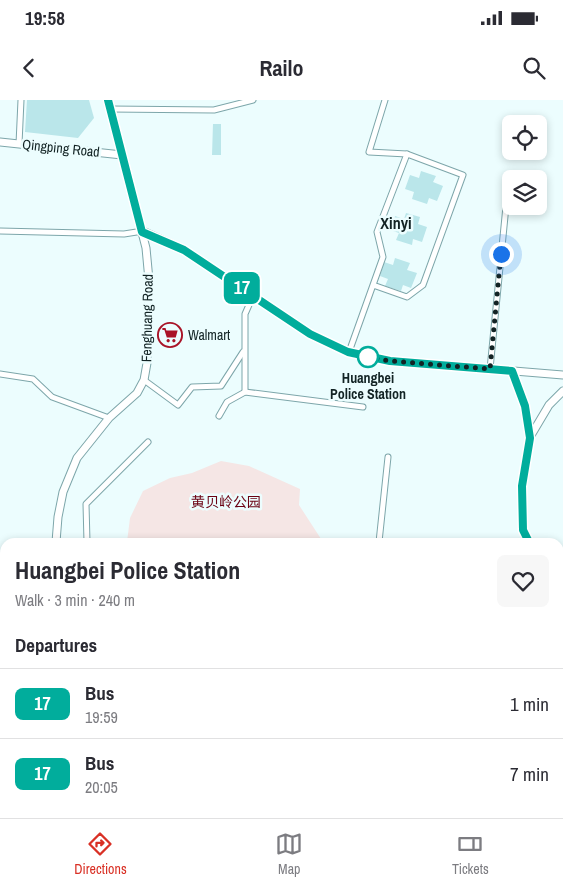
<!DOCTYPE html>
<html lang="en">
<head>
<meta charset="utf-8">
<style>
  body { margin:0; font-family:"Archivo Narrow","Noto Sans SC",sans-serif; background:#f7f7f7; color:#2b2b33; height:100vh; display:flex; flex-direction:column; font-size:19px; white-space:nowrap }
  * { box-sizing:border-box; margin:0 }
  p { font-size:16px; color:#7c7c81 }
  .icon { flex:none; width:28px; height:28px; fill:none; stroke:currentColor; stroke-width:2; stroke-linecap:round; stroke-linejoin:round }
  .map { position:relative; flex:1; overflow:hidden }
  .drawer { position:absolute; left:0px; top:438px; width:564px; height:281px; display:flex; flex-direction:column; background:#fff; border-radius:15px 15px 0 0; box-shadow:0 2px 8px #0003 }
  .drawer>* { flex:none }
  .badge { padding:0 10px; border-radius:8px; font-size:18px; line-height:32px }
  .buttons { position:absolute; left:502px; top:15px; display:grid; gap:10px }
  .buttons a { display:grid; place-items:center; width:45px; height:45px; border-radius:8px; background:#fff; box-shadow:0 2px 8px #0003; font-size:25px }
  .you { position:absolute; width:25px; height:25px; margin:-12px; border:4px solid #fff; border-radius:50%; background:#1a73e8; box-shadow:0 0 0 8px #1a73e833 }
  .map>.badge { position:absolute; translate:-50% -50%; box-shadow:0 0 0 2px #fff }
  h2 { padding:0 15px; font-size:19px; line-height:45px }
  .round { display:grid; place-items:center; flex:none; width:52px; height:52px; border-radius:8px; background:#f7f7f7 }
  .summary { display:flex; align-items:center; justify-content:space-between; height:85px; padding:0 15px }
  h1 { font-size:24px; font-weight:800; line-height:38px }
  ul { padding:0; list-style:none }
  li { display:flex; align-items:center; gap:15px; height:70px; padding:0 15px; border-top:1px solid #e1e1e2 }
  li div { flex:1 }
  li b { display:block; font-size:19px }
  li em { font-style:normal }
  li .badge { min-width:55px; font-weight:700; text-align:center }
  .status { display:flex; justify-content:space-between; align-items:center; height:35px; padding:0 25px; background:#fff; direction:ltr }
  .status svg { height:14px; fill:currentColor }
  header { display:flex; justify-content:space-between; align-items:center; height:65px; padding:0 15px; background:#fff; font-size:22px; font-weight:800 }
  .tab-bar { display:flex; justify-content:space-around; align-items:center; height:70px; border-top:1px solid #e1e1e2; background:#fff; font-size:14px; color:#7c7c81 }
  .tab-bar a { display:grid; justify-items:center; gap:2px }
  .tab-bar .on { color:#d93025 }
  .map>svg:first-child { display:block }
  .green { fill:#f5e6e5 }
  .building { fill:#bae6ea }
  .lines { fill:none; stroke-linecap:round; stroke-linejoin:round }
  .minor-casing { stroke:#7da6aa; stroke-width:7 }
  .tertiary-casing { stroke:#7da6aa; stroke-width:9 }
  .minor { stroke:#fff; stroke-width:5 }
  .tertiary { stroke:#fff; stroke-width:7 }
  .line-casing { stroke:#fff; stroke-width:11 }
  .line { stroke:#01ad9c; stroke-width:8 }
  .walk { stroke:#122324; stroke-width:5; stroke-dasharray:0 9 }
  .stop-dot { fill:#fff; stroke:#01ad9c; stroke-width:2.5 }
  .labels { text-anchor:middle; stroke-width:5; stroke-linejoin:round; paint-order:stroke }
  .street-label { font-size:14px; fill:#122324; stroke:#ecfdfe }
  .poi-label { font-size:14px; fill:#122324; stroke:#ecfdfe; text-anchor:start }
  .stop-label { font-size:14px; font-weight:bold; fill:#122324; stroke:#ecfdfe }
  .park-label { font-size:14px; fill:#6b0213; stroke:#ecfdfe }
  .quarter-label { font-size:16px; font-weight:bold; fill:#122324; stroke:#ecfdfe }
</style>
</head>
<body>
<div class="status"><b>19:58</b><svg viewBox="0 0 49 12"><path d="M0 12V9h3v3zM5 12V6h3v6zM10 12V3h3v9zM15 12V0h3v12zM26 1h20v11H26zM47 4h2v5h-2z"/></svg></div>
<header><svg class="icon" aria-label="back" viewBox="0 0 24 24"><path d="M15 5l-7 7 7 7"/></svg>Railo<svg class="icon" aria-label="search" viewBox="0 0 24 24"><circle cx="10" cy="10" r="6"/><path d="M15 15l6 6"/></svg></header>
<div class="map">
<svg width="563" height="718" viewBox="0 0 563 718">
  <rect width="100%" height="100%" fill="#ecfdfe"/>
  <path class="green" d="M221 361 249 366 300 389 299 405 323 442H127L130 418 143 391 170 378 192 373Z"/>
  <g class="building">
    <path d="M27 0H89L94 18 78 38 25 32Z"/>
    <path d="M213 24H221V55H212Z"/>
    <path d="M421 71 436 76 433 82 443 86 437 101 429 98 427 104 412 99 414 92 405 89 410 75 419 78Z"/>
    <path d="M406 113 420 117 418 124 427 127 422 142 413 139 412 145 396 140 399 133 390 130 395 116 404 119Z"/>
    <path d="M395 158 410 163 407 170 417 173 411 188 403 185 401 191 385 186 388 179 380 176 384 162 393 165Z"/>
    <rect x="0" y="475" width="5" height="22"/>
  </g>
  <g class="lines">
    <defs>
      <g id="minor">
        <path d="M385 0 369 52 407 54"/>
        <path d="M110 9 214 10 253 0"/>
        <path d="M19 44 21 0"/>
        <path d="M0 131 124 134 143 131"/>
        <path d="M349 252 383 157 377 132 407 54 463 75 423 185 407 197 373 185"/>
        <path d="M490 269 507 96"/>
        <path d="M0 274 33 279 52 297 109 318"/>
        <path d="M144 280 178 305 192 287 221 286 243 252"/>
        <path d="M245 292V214L253 196"/>
        <path d="M219 316 227 302 245 292 363 307"/>
        <path d="M87 442 86 404 148 342"/>
        <path d="M379 442 388 357"/>
        <path d="M559 516H563"/>
        <path d="M51 718V714"/>
        <path d="M377 718V714"/>
      </g>
      <g id="tertiary">
        <path d="M0 42 122 55"/>
        <path d="M143 131 184 150 310 234 348 252 390 261 563 275"/>
        <path d="M512 271 525 306 530 338 522 386 523 429 529 442"/>
        <path d="M530 337 549 305 563 291"/>
        <path d="M56 442 58 417 63 392 77 358 109 318 137 293 144 280 147 263 149 180 146 148 108 0"/>
        <path d="M559 497 563 501"/>
        <path d="M0 558 5 555"/>
      </g>
    </defs>
    <use href="#minor" class="minor-casing"/>
    <use href="#tertiary" class="tertiary-casing"/>
    <use href="#minor" class="minor"/>
    <use href="#tertiary" class="tertiary"/>
  </g>
  <g class="lines">
    <defs>
      <path id="line" d="M108 0 142 132 184 150 310 234 348 252 390 261 512 271 525 306 530 338 522 386 523 430 529 442"/>
    </defs>
    <use href="#line" class="line-casing"/>
    <use href="#line" class="line"/>
    <path class="walk" d="M368 257 390 261 490 269 501 154"/>
  </g>
  <defs>
    <symbol id="supermarket-ring" viewBox="-11 -11 22 22"><circle r="9.5" fill="#ecfdfe" stroke="#a91327" stroke-width="1.5"/><path d="M-6-5.5h2.5l.6 2H6L4.5 2H-2.5L-4.4-4H-6ZM-1.5 3.2a1.3 1.3 0 1 0 .1 0ZM3 3.2a1.3 1.3 0 1 0 .1 0Z" fill="#a91327"/></symbol>
  </defs>
  <g fill-rule="evenodd">
    <use href="#supermarket-ring" x="156" y="221" width="28" height="28"/>
  </g>
  <circle class="stop-dot" cx="368" cy="257" r="10"/>
  <g class="labels">
    <g class="street-label">
      <text transform="translate(61 48) rotate(6)" y="5">Qingping Road</text>
      <text transform="translate(147 218) rotate(-89)" y="5">Fenghuang Road</text>
    </g>
    <g class="poi-label">
      <text x="188" y="240">Walmart</text>
    </g>
    <g class="stop-label">
      <text x="368" y="283">Huangbei<tspan x="368" dy="16">Police Station</tspan></text>
    </g>
    <g class="park-label">
      <text x="226" y="407">黄贝岭公园</text>
    </g>
    <g class="quarter-label">
      <text x="396" y="129">Xinyi</text>
    </g>
  </g>
</svg>
<div class="buttons">
<a><svg class="icon" aria-label="locate" viewBox="0 0 24 24"><circle cx="12" cy="12" r="6"/><path d="M12 2v4M12 18v4M2 12h4M18 12h4"/></svg></a>
<a><svg class="icon" aria-label="layers" viewBox="0 0 24 24"><path d="M12 4l9 5-9 5-9-5zM3 14l9 5 9-5"/></svg></a>
</div>
<div class="you" style="left:501px;top:154px"></div>
<b class="badge" style="left:242px;top:188px;background:#01ad9c;color:#fff">17</b>
<section class="drawer">
<div class="summary"><div><h1>Huangbei Police Station</h1><p>Walk · 3 min · 240 m</p></div><a class="round"><svg class="icon" aria-label="heart" viewBox="0 0 24 24"><path d="M12 20l-8-8c-3-5 5-10 8-4 3-6 11-1 8 4z"/></svg></a></div>
<h2>Departures</h2>
<ul>
<li><span class="badge" style="background:#01ad9c;color:#fff">17</span><div><b>Bus</b><p>19:59</p></div><em>1 min</em></li>
<li><span class="badge" style="background:#01ad9c;color:#fff">17</span><div><b>Bus</b><p>20:05</p></div><em>7 min</em></li>
</ul>
</section>
</div>
<nav class="tab-bar">
<a class="on"><svg class="icon" aria-label="directions" viewBox="0 0 24 24"><path d="M12 3l9 9-9 9-9-9zM9 14v-3h6M13 9l2 2-2 2"/></svg>Directions</a>
<a><svg class="icon" aria-label="map" viewBox="0 0 24 24"><path d="M3 6l6-2 6 2 6-2v14l-6 2-6-2-6 2zM9 4v14M15 6v14"/></svg>Map</a>
<a><svg class="icon" aria-label="tickets" viewBox="0 0 24 24"><path d="M3 7h18v10H3zM15 7v10"/></svg>Tickets</a>
</nav>
</body>
</html>
